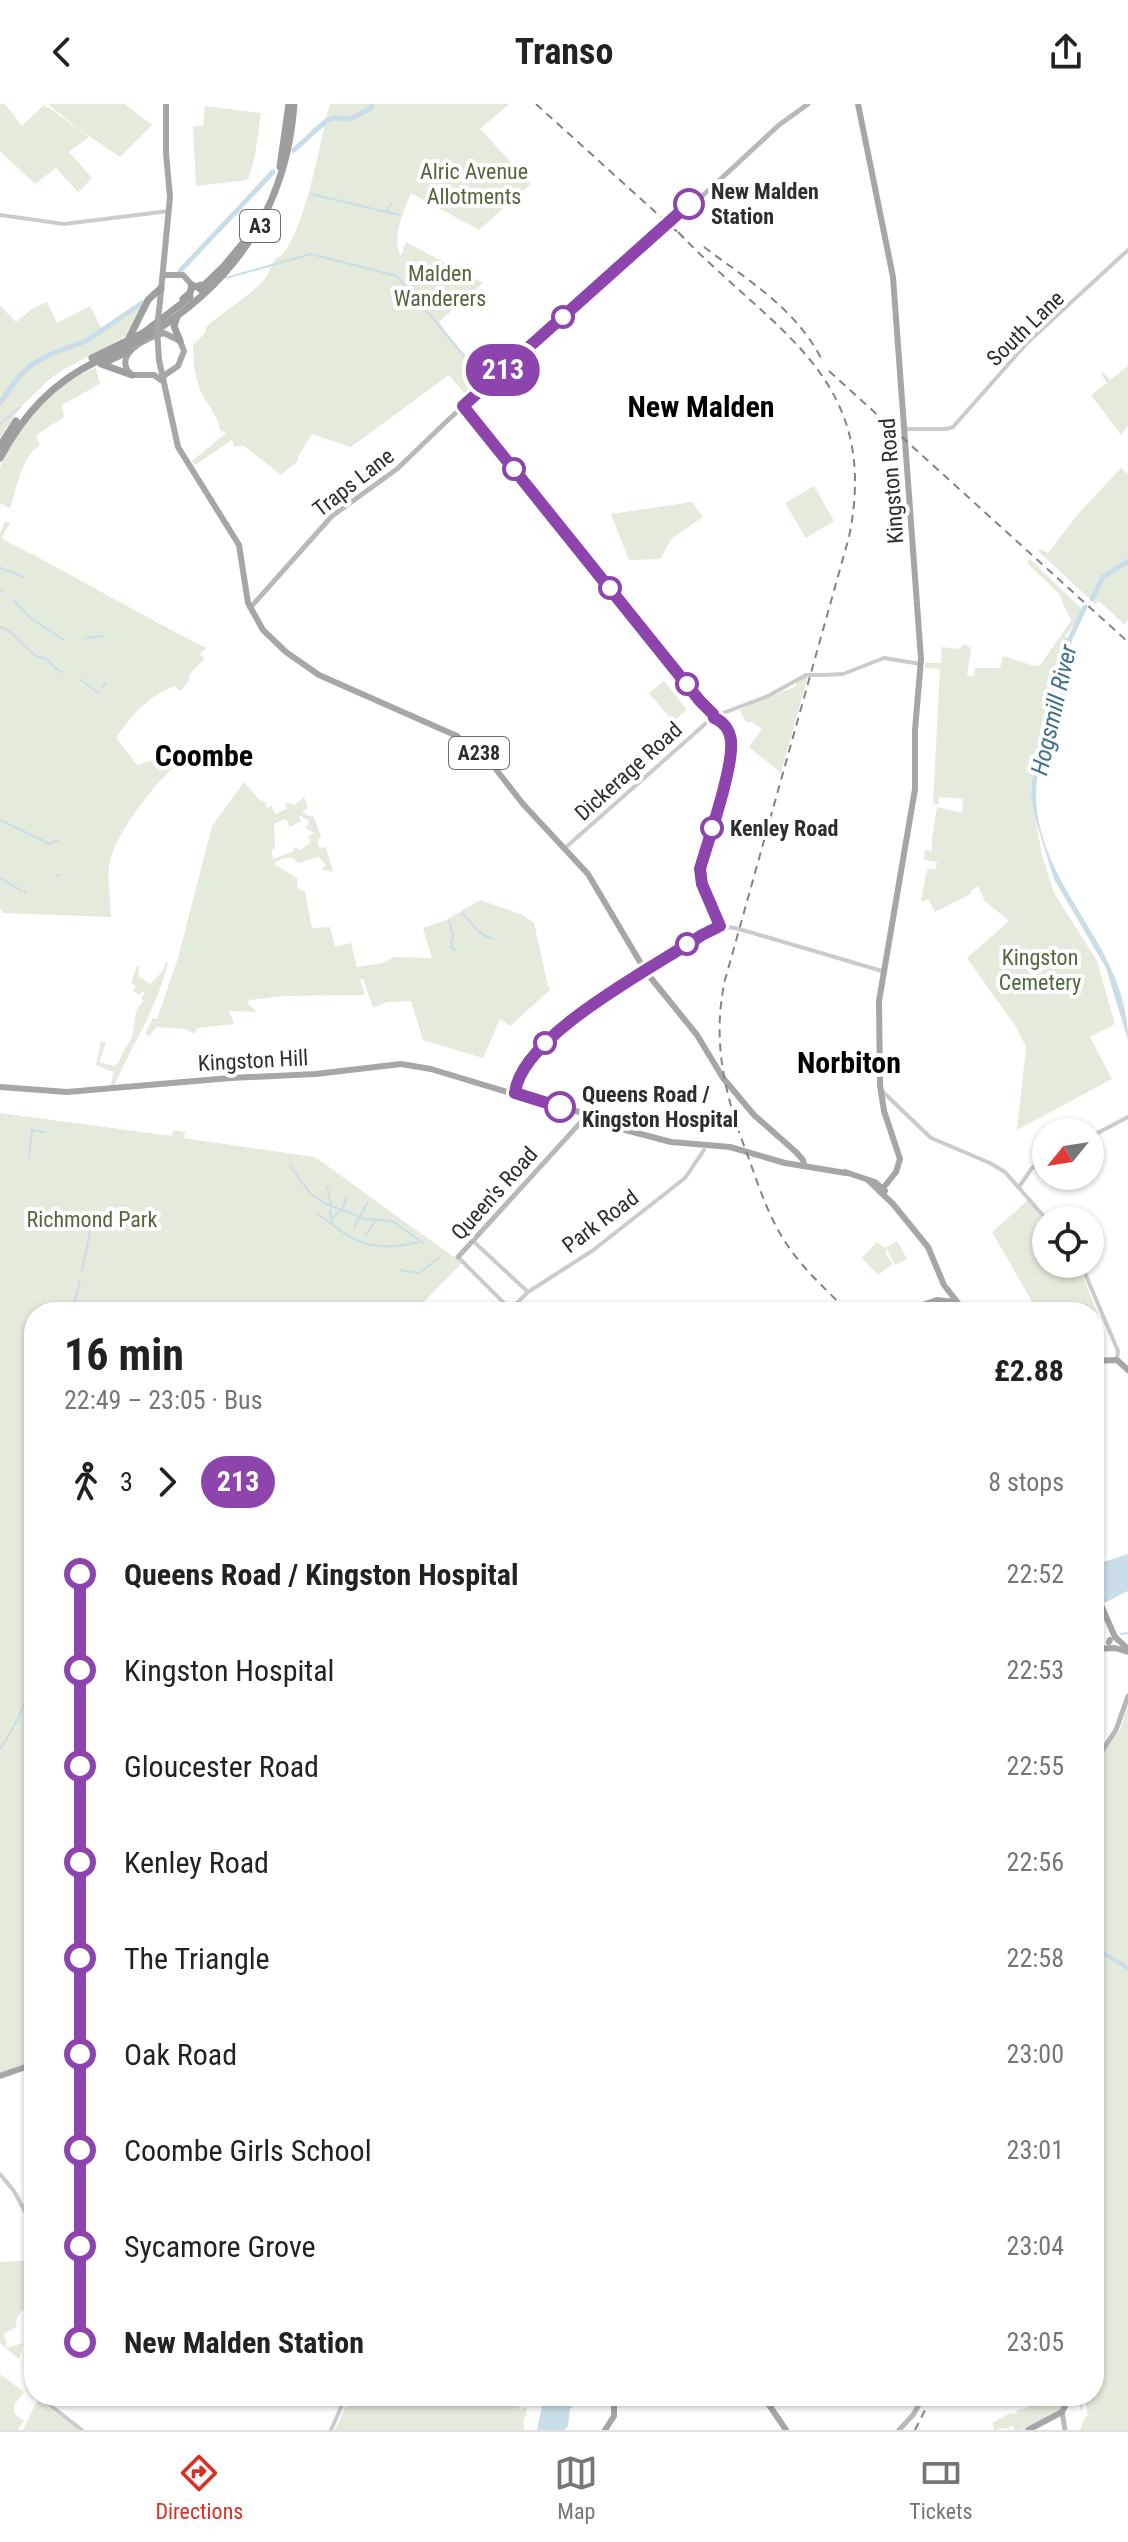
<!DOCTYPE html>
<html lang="en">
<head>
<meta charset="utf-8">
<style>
  body { margin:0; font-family:"Roboto Condensed",sans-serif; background:#f6f6f6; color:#222; height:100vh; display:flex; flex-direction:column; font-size:30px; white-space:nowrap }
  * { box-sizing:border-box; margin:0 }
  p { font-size:26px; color:#767676 }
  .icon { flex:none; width:44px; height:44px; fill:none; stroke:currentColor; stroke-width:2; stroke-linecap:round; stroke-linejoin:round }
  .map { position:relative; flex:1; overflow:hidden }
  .drawer { position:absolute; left:24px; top:1198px; width:1080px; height:1104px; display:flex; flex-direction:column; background:#fff; border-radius:32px; box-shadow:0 2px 6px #0004 }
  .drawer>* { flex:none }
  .badge { padding:0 16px; border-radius:26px; font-size:28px; line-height:52px }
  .needle { width:52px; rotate:240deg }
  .tools { position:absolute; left:1032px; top:1014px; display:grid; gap:16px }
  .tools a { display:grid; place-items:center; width:72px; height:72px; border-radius:50%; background:#fff; box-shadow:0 2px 6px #0004; font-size:40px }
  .map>.badge { position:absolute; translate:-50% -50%; box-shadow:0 0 0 4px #fff }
  .legs { display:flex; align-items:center; gap:12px; height:88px; padding:0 40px; font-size:26px }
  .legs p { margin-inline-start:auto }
  .overview { display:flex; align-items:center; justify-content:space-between; height:136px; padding:0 40px }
  h1 { font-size:44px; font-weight:700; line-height:60px }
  ul { padding:0 40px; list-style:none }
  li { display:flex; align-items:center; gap:28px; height:96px; font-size:30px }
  li i { display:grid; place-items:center; width:12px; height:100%; margin:0 10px; background:currentColor }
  li i::after { content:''; width:20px; height:20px; margin:-10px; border:6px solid; border-radius:50%; background:#fff }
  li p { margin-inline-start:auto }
  li:first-child i { background:linear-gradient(#0000 50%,currentColor 0) }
  li:last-child i { background:linear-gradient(currentColor 50%,#0000 0) }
  header { display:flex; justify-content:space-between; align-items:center; height:104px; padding:0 40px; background:#fff; font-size:36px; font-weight:700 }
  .menu { display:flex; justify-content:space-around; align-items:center; height:112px; border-top:2px solid #e0e0e0; background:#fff; font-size:22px; color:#767676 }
  .menu a { display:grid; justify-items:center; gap:4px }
  .menu .selected { color:#d93025 }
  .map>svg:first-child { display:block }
  .green { fill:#e4eadc; fill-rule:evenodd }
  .water { fill:#c9dde9 }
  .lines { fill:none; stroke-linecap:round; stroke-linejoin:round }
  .stream { stroke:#c9dde9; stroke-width:2 }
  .canal { stroke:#c9dde9; stroke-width:4 }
  .river { stroke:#c9dde9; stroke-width:5 }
  .tertiary { stroke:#cbcbcb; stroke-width:4 }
  .secondary { stroke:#b8b8b8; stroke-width:5 }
  .primary { stroke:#a6a6a6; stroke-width:6 }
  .trunk { stroke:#9e9e9e; stroke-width:7 }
  .rail { stroke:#838383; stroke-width:2; stroke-dasharray:8 6; stroke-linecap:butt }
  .tertiary-bridge { stroke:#cbcbcb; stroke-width:4 }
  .primary-bridge { stroke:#a6a6a6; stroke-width:6 }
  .line-1-casing { stroke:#fff; stroke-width:18 }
  .line-1 { stroke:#8e44ad; stroke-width:12 }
  .stop-1-dot { fill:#fff; stroke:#8e44ad; stroke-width:4 }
  .labels { text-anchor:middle; stroke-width:8; stroke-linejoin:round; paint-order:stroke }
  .shield { fill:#fff; stroke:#6d6d6d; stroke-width:2 }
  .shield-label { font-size:20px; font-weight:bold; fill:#2e2e2e }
  .park-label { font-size:22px; fill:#51673e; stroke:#fff }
  .stop-label { font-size:22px; font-weight:bold; fill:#2e2e2e; stroke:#fff; text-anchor:start }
  .street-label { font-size:22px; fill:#2e2e2e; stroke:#fff }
  .water-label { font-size:24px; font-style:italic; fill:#406e8b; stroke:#fff }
  .district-label { font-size:30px; font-weight:bold; fill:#000; stroke:#fff }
</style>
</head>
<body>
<header><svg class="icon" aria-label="back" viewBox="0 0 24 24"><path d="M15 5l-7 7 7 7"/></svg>Transo<svg class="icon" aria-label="share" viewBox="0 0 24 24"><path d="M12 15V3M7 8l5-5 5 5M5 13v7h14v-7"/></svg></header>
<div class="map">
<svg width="1128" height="2326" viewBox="0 0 1128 2326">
  <rect width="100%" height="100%" fill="#fff"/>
  <g class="green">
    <path d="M0 0H5L22 22 45 0 46 4 48 3 89 33 69 48 92 74 78 88 56 64 35 80 0 47Z"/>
    <path d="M51 0H125L152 21 120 53 80 26 49 1Z"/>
    <path d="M330 0H509L480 25 531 80 479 126 411 89C404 106 391 135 401 152L406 138 483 179 439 218 477 269 482 281 468 294 449 271 351 343 312 330 298 353V357L281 371 244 342H234L232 336 195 361 192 357 226 329 220 326C219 312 206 300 200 286 195 271 193 257 193 241L206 228V223C225 206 246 195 264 176 270 169 271 160 276 155 277 153 280 153 281 152 302 131 318 53 324 23L294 47 295 45 310 30 312 25 325 16Z"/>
    <path d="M205 2 261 9 255 52 248 76 196 82 193 22H203Z"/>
    <path d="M47 198 57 219 90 202 104 229 103 225 121 213 123 215 143 201 126 232 59 268 45 279 19 305 0 334V202L16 218 32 205Z"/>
    <path d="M1128 262V321L1121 331 1091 291 1107 279 1101 270 1103 268 1110 276Z"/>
    <path d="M96 264 100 280 62 301 64 313 36 331 40 342C23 350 16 385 11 402L9 404 0 399C0 389 0 378 0 367 5 331 62 274 96 264Z"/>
    <path d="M1121 364 1128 370V515L1125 521 1099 497 1095 500 1038 447 1040 445 1048 449 1079 409Z"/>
    <path d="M814 382 834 417 806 434 785 399Z"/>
    <path d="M692 398 703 413 672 434 660 455 629 456 611 410Z"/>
    <path d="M5 417 10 419 2 433 4 436C72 470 137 509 206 544L200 550 204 555 188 572 190 575 181 587 174 582C148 593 132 610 116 634L137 661 169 652 174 663C153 681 117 729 110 756 106 773 111 796 111 813L3 809 0 804V430Z"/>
    <path d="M1030 455 1082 505 1080 512 1065 533 1060 586 1041 630 1033 665 1031 690 1042 751 1054 789 1097 857 1115 920 1090 933 1112 975 1017 1026 1026 943 1016 923 967 854 1009 817 985 797 978 782 970 788 971 790 935 808 928 795 921 798 927 765H936L937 758 924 756 925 746 932 747V734L937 703 962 709 963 695 939 693 938 701 933 699 940 565 925 564V559H941L942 543 960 545 963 540 971 544 967 572H974L975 564H1000L1003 552 1034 562 1040 561 1071 517 1059 490 1027 459Z"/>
    <path d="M808 572 781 669 749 643 762 625 750 617 747 619 739 606 796 582V577Z"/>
    <path d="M664 577 687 606 673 617 649 589Z"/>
    <path d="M244 678 260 696 265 698 267 704 272 702 275 710 287 705 285 699 295 701 304 693 308 704 302 707 309 712 313 711 321 732 317 738 320 744 326 743 333 768 321 765 326 762 319 753 298 759 292 753 281 755 274 760 297 774V784L305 788 312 824 330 823 335 843 351 839 357 863 382 859 394 853 432 854 423 824 446 816 480 796 523 811 534 819 548 882 551 885 510 922 500 915 483 954 423 936 411 897 387 898 373 904 363 875 360 876 365 891 284 892 249 896 248 900 257 908 229 907 234 920 197 924 194 930 186 925 156 923 149 932 145 930 153 914 157 915 178 854 212 722ZM299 711 309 717 306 724 314 729 308 733 311 738 300 746 293 743 294 747 274 755 271 748 275 743 274 720 286 715 290 723 301 717Z"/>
    <path d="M166 857 168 859C157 904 132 941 114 982L110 983 114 968 96 961 101 937 106 939 99 958 114 962 119 958C123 946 125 946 131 935 137 921 131 907 144 897L141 895 145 888 142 887 140 891 133 887 136 882 131 879 137 862H139L138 872 150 880 163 867Z"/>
    <path d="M0 1009 172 1032 173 1026 186 1028 183 1034 315 1053 462 1159 414 1208H34V1957L0 1969Z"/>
    <path d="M1028 1096 1046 1118V1160H1078L1100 1215 1094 1220V1208H1038L992 1128Z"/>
    <path d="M897 1137 907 1155 895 1161 886 1144V1151L893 1160 878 1171 862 1154 877 1138 885 1144Z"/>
    <path d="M1128 1601V2326H1080L1085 2313 1088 2312 1085 2298 1082 2299 1083 2304 1080 2306V2300L1073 2292H1094V1663L1120 1626Z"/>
    <path d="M34 2156V2192L27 2202 32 2199 34 2203 28 2208 22 2206 16 2216 17 2222 4 2230 7 2244 23 2239 19 2255 0 2239V2158Z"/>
    <path d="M0 2270 24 2288 14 2301V2309L24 2317 18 2326H0Z"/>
    <path d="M350 2292H521L519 2306 526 2303 527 2308 523 2319 525 2326H335Z"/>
    <path d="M1041 2292H1067L1061 2305 1021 2326H1015L1013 2321 1009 2323V2326L1007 2324 995 2326 992 2319 1002 2313 1004 2315V2312L1011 2309 1017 2310 1016 2307 1027 2304 1029 2300 1034 2299 1033 2295Z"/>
    <path d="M40 2297 42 2299 79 2326H23L36 2299Z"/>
  </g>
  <g class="water">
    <path d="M1065 533 1072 536C1070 550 1071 565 1068 579 1066 592 1057 605 1052 618 1041 647 1032 682 1038 713 1052 796 1128 848 1128 936L1106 864 1054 775 1034 710 1031 691 1033 665 1041 630 1060 586Z"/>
    <path d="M1128 1450V1487L1094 1504V1461Z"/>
    <path d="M544 2292H572V2304H570L568 2322 565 2326H537Z"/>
  </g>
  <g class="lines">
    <g class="stream">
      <path d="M311 90 399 111"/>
      <path d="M386 107 392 99"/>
      <path d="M226 174 311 150 397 172 466 254 481 281"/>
      <path d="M0 320 20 303"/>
      <path d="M0 464 24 473"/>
      <path d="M0 486 2 487"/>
      <path d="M14 496 30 514 64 536"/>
      <path d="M0 523C14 526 22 543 35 551 39 554 44 553 48 556 54 561 53 565 62 568"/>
      <path d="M87 534 103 532"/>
      <path d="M79 576H82"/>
      <path d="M84 578 99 590"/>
      <path d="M103 583 106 579"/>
      <path d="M0 716 50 740 58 736"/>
      <path d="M56 772 60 771"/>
      <path d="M0 774 26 789"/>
      <path d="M462 809C472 819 479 832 494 835"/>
      <path d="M449 817 453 832 451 843 455 846"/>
      <path d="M29 1054 32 1026 45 1028"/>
      <path d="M290 1062 310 1089 324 1099 365 1115 392 1117 423 1139"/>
      <path d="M327 1083 331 1101"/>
      <path d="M330 1106 332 1119"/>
      <path d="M342 1107 346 1094"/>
      <path d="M318 1110C354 1138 372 1150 418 1138"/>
      <path d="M332 1114 340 1107"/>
      <path d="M354 1123 368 1098"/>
      <path d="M365 1132 376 1116"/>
      <path d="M400 1166 419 1169 439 1154"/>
      <path d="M82 1167 93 1113"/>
      <path d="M72 1208 80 1177"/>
      <path d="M26 1410 34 1364"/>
      <path d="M25 1433 34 1465"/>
      <path d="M1121 1530 1128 1529"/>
      <path d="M0 1645C15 1625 22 1603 34 1581"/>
    </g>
    <path class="canal" d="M1094 1843 1128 1864"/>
    <g class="river">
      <path d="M294 46 326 17 334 14 351 15 371 4 372 0"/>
      <path d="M180 167 273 68"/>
      <path d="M0 299 19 272 33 260 51 250 86 237 142 199"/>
      <path d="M1092 495 1103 473 1128 457"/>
      <path d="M1067 541 1085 503"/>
    </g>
    <g class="tertiary">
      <path d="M0 111 64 120 169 107"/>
      <path d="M464 302 700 597C719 618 736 623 730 658L700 765 702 780 720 822"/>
      <path d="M905 325H946L953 323 1027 239 1128 146"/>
      <path d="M823 571 843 570 884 554 921 560"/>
      <path d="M718 611 768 592 806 571"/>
      <path d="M565 744 713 613"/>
      <path d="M746 827 882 867"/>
      <path d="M882 987 931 1034 990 1059 1005 1068 1047 1116"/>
      <path d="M511 991 536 950 563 923 709 827 720 822 735 824"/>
      <path d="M1090 1033 1128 1013"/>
      <path d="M1019 1083 1032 1064 1046 1054"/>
      <path d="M473 1137 528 1188"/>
      <path d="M458 1153 513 1208"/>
      <path d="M1081 1160 1118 1247 1117 1255"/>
      <path d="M508 1208 528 1188 592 1147 685 1074 704 1046"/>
      <path d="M0 2070 14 2087 34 2124"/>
      <path d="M38 2292 82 2326"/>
      <path d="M331 2326 346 2292"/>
    </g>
    <g class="secondary">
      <path d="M250 504 332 412 397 365 449 315 603 177 685 108 779 21 808 0"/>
      <path d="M458 1153 581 1018 584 1010"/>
      <path d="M1094 1659 1116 1626 1128 1592"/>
      <path d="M1062 2308 1065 2326"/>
      <path d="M899 2326 913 2311 924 2292"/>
    </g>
    <g class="primary">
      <path d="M858 0 893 173 921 555 915 626V685L879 897 880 981 884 1007 900 1055 896 1068 880 1088"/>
      <path d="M163 171H183L192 181"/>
      <path d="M160 197 170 93 166 49V0"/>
      <path d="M159 256 178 343 239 441 248 499 263 526 286 548 319 571 457 632 495 664 523 700 588 770 646 868 697 931 723 974 754 1011 796 1048 803 1056 804 1062"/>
      <path d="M161 276 154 271H132C110 252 147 233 164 229L180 237 184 247 178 262 162 273"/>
      <path d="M0 983 67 988 230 974 316 970 401 960 431 965 520 992"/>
      <path d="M519 993 588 1010"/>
      <path d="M587 1011 614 1023 671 1038 730 1043 785 1059 846 1069"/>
      <path d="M845 1068 875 1078 885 1087"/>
      <path d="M868 1076 893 1100 928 1143 944 1181 965 1208"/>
      <path d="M902 1208 937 1196 955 1198"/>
      <path d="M1094 1257 1117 1256 1128 1266"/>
      <path d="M1094 1485 1115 1533 1128 1545"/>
      <path d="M1109 1538 1110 1536"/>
      <path d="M1094 1545 1115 1544 1128 1548"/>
      <path d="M0 1972 34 1960"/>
      <path d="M763 2292 786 2326"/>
      <path d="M605 2326 614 2312V2292"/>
      <path d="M1028 2326 1062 2308 1070 2292"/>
    </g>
    <g class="trunk">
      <path d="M280 63 289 0"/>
      <path d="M200 185 224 162 243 139"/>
      <path d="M183 195 190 189 192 181 195 183 201 181"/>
      <path d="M177 213 174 222 180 237"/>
      <path d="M129 234 148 196 161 184"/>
      <path d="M92 254 143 229 190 193"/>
      <path d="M106 258 129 247"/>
      <path d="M101 260 132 271"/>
      <path d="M0 342 16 317"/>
      <path d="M0 354C24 310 52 279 97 257 115 248 135 240 152 229 237 176 287 100 294 0"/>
    </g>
    <g class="rail">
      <path d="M536 0 684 134"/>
      <path d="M678 128C773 228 882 272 849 433L725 876C711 940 726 995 749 1055 760 1086 770 1117 790 1145 807 1169 828 1187 848 1208"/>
      <path d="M704 143C749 177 797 205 823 258"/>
      <path d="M829 267 1128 538"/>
      <path d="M915 2326 932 2292"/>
    </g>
    <g class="tertiary-bridge">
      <path d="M806 571H823"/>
      <path d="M735 824 746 827"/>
    </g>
    <path class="primary-bridge" d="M159 256 157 224 160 197"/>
  </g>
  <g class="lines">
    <defs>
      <path id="line-1" d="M560 1003 515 989C521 931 655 863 702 831L720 822 702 780 700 765C708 737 734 662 731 637 730 626 723 617 714 614L713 610 700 597 463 302 689 100"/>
    </defs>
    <use href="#line-1" class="line-1-casing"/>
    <use href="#line-1" class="line-1"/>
  </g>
  <g class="stop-1-dot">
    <circle cx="689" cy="100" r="14"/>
    <circle cx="563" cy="213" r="10"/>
    <circle cx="514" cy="365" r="10"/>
    <circle cx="610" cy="484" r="10"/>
    <circle cx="687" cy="580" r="10"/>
    <circle cx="712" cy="724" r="10"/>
    <circle cx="687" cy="840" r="10"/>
    <circle cx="545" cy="939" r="10"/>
    <circle cx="560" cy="1003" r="14"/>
  </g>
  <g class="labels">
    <g class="shield">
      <rect x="240" y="106" width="40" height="32" rx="6"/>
      <rect x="449" y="633" width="60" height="32" rx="6"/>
    </g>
    <g class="shield-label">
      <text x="260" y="129">A3</text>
      <text x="479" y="656">A238</text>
    </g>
    <g class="park-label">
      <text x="474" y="75">Alric Avenue<tspan x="474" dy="25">Allotments</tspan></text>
      <text x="440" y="177">Malden<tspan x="440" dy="25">Wanderers</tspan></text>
      <text x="1040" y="861">Kingston<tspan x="1040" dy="25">Cemetery</tspan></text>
      <text x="92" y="1123">Richmond Park</text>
    </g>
    <g class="stop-label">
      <text x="711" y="95">New Malden<tspan x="711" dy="25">Station</tspan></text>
      <text x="730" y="732">Kenley Road</text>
      <text x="582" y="998">Queens Road /<tspan x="582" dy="25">Kingston Hospital</tspan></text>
    </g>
    <g class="street-label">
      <text transform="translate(1025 224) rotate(-44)" y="8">South Lane</text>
      <text transform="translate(891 377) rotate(-94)" y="8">Kingston Road</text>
      <text transform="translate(353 378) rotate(-38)" y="8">Traps Lane</text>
      <text transform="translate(628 667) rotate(-42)" y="8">Dickerage Road</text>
      <text transform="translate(253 956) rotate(-3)" y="8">Kingston Hill</text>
      <text transform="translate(494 1089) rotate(-48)" y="8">Queen's Road</text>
      <text transform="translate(600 1117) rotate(-37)" y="8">Park Road</text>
    </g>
    <g class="water-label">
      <text transform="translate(1054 606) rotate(-77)" y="8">Hogsmill River</text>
    </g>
    <g class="district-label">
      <text x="701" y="313">New Malden</text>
      <text x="204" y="662">Coombe</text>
      <text x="849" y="969">Norbiton</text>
    </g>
  </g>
</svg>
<div class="tools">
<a><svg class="needle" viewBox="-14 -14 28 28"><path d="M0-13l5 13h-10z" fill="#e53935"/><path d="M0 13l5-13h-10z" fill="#767676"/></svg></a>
<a><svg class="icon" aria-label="locate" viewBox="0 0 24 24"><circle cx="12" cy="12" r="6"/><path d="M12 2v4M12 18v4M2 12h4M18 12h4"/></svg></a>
</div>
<b class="badge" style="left:503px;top:266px;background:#8e44ad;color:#fff">213</b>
<section class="drawer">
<div class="overview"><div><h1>16 min</h1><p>22:49 – 23:05 · Bus</p></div><b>£2.88</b></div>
<div class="legs"><svg class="icon" aria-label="walk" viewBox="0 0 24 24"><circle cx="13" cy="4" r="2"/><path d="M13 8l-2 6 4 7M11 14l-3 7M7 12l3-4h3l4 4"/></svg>3<svg class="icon" aria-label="forward" viewBox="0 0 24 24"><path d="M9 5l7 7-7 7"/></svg><b class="badge" style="background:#8e44ad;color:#fff">213</b><p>8 stops</p></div>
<ul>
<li><i style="color:#8e44ad"></i><b>Queens Road / Kingston Hospital</b><p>22:52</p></li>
<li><i style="color:#8e44ad"></i><span>Kingston Hospital</span><p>22:53</p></li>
<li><i style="color:#8e44ad"></i><span>Gloucester Road</span><p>22:55</p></li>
<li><i style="color:#8e44ad"></i><span>Kenley Road</span><p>22:56</p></li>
<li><i style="color:#8e44ad"></i><span>The Triangle</span><p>22:58</p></li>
<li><i style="color:#8e44ad"></i><span>Oak Road</span><p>23:00</p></li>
<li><i style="color:#8e44ad"></i><span>Coombe Girls School</span><p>23:01</p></li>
<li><i style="color:#8e44ad"></i><span>Sycamore Grove</span><p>23:04</p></li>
<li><i style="color:#8e44ad"></i><b>New Malden Station</b><p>23:05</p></li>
</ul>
</section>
</div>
<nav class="menu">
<a class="selected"><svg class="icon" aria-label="directions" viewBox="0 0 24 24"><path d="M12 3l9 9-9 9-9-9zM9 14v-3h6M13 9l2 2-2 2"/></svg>Directions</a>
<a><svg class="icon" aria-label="map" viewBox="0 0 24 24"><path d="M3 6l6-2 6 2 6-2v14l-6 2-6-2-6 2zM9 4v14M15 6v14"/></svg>Map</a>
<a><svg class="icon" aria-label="tickets" viewBox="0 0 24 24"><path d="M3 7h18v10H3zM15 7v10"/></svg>Tickets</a>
</nav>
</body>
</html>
